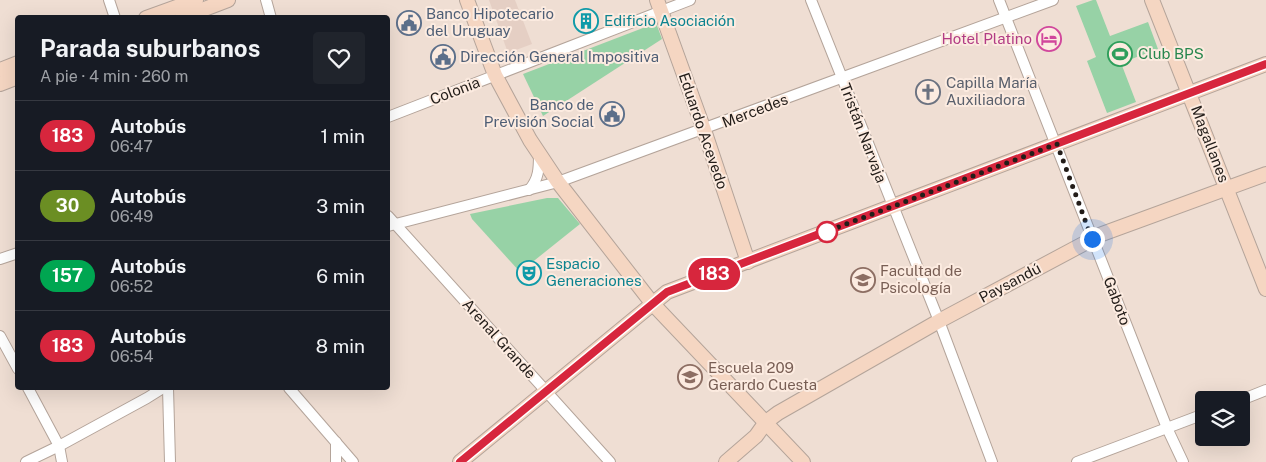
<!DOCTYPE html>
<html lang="es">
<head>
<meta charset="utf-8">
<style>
  body { margin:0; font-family:"Public Sans",sans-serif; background:#20242c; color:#f1f3f6; height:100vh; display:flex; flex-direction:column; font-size:19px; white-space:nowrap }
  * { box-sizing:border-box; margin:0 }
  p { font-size:16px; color:#9ea1a6 }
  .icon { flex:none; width:28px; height:28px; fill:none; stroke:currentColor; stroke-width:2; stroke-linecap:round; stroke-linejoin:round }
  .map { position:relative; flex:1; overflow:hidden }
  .panel { position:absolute; left:15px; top:15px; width:375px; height:375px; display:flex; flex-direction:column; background:#171b24; border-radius:5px; box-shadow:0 5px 20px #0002 }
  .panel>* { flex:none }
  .badge { padding:0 10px; border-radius:16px; font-size:18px; line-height:32px }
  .controls { position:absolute; left:1195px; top:391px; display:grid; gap:10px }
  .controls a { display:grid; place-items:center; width:55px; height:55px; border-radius:5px; background:#171b24; box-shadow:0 5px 20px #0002; font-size:25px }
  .you { position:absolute; width:25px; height:25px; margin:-12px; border:4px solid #fff; border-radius:50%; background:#1a73e8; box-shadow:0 0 0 8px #1a73e833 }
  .map>.badge { position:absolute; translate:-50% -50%; box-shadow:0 0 0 2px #fff }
  .round { display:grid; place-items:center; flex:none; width:52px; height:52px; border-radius:5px; background:#20242c }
  .summary { display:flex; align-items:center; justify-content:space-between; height:85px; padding:0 25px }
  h1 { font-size:24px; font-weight:700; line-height:38px }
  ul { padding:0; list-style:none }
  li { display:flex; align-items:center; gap:15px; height:70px; padding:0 25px; border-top:1px solid #363941 }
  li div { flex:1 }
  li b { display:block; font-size:19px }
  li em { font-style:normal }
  li .badge { min-width:55px; font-weight:700; text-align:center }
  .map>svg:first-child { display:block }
  .commercial { fill:#e5cfc4 }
  .green { fill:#97d2a6 }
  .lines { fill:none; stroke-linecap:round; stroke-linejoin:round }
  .street-casing { stroke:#b4a49a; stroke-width:12 }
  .secondary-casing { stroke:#b4a49a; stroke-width:16 }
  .street { stroke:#fff; stroke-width:10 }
  .secondary { stroke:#f5d6c2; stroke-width:14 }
  .line-casing { stroke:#fff; stroke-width:11 }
  .line { stroke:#d7263d; stroke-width:8 }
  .walk { stroke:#231d19; stroke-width:5; stroke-dasharray:0 9 }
  .stop-dot { fill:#fff; stroke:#d7263d; stroke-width:2.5 }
  .labels { text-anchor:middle; stroke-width:4; stroke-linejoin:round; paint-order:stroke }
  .service-label { font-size:15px; fill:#4e5e75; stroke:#fcebe0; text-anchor:start }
  .culture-label { font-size:15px; fill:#0d838f; stroke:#fcebe0; text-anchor:start }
  .hotel-label { font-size:15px; fill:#b23c85; stroke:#fcebe0; text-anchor:end }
  .leisure-label { font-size:15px; fill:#27864d; stroke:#fcebe0; text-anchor:start }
  .worship-label { font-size:15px; fill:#5b616d; stroke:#fcebe0; text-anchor:start }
  .street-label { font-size:15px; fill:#231d19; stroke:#fcebe0 }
  .education-label { font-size:15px; fill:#785e54; stroke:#fcebe0; text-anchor:start }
</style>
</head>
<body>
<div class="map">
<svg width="1266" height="462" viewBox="0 0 1266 462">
  <rect width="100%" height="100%" fill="#efded3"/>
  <path class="commercial" d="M489 0H515L532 44 508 53Z"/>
  <g class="green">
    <path d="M1093 0H1096L1110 36 1148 22 1158 49 1121 63 1136 102 1107 113 1087 61 1096 57 1076 6Z"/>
    <path d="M656 23 662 39 543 116 523 74Z"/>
    <path d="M547 198H558L580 224 520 272 472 219 470 214Z"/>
  </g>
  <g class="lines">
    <defs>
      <g id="street">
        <path d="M109 0 115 18"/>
        <path d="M266 0 271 18"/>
        <path d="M811 0 939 321 992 462"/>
        <path d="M999 0 1167 428 1183 462"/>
        <path d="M388 117 690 0"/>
        <path d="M529 190C539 179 539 168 539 154"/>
        <path d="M388 216 610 462"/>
        <path d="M388 226 558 182 1053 0"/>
        <path d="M0 259 18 253"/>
        <path d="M0 336 18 369"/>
        <path d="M28 388 59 446 62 462"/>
        <path d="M168 388 170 462"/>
        <path d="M289 388 353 462"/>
        <path d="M1241 400 1266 390"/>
        <path d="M26 462 59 446 147 398 163 388"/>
        <path d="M336 462V442"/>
        <path d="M1077 462 1204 414"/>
      </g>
      <g id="secondary">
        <path d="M467 0 495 75 530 140 558 182 652 303 803 462"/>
        <path d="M657 0 704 130 748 262"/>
        <path d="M1152 0 1266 289"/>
        <path d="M146 18 196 0"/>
        <path d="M181 18 228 0"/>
        <path d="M0 70 18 63"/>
        <path d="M0 84 18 77"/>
        <path d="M460 462 667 292 1266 64"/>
        <path d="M726 462 756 436 766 422 778 413 939 321 1102 234 1266 174"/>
      </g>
    </defs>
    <use href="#street" class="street-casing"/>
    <use href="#secondary" class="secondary-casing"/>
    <use href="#street" class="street"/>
    <use href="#secondary" class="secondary"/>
  </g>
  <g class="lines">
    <defs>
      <path id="line" d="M460 462 667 292 1266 64"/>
    </defs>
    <use href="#line" class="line-casing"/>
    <use href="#line" class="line"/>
    <path class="walk" d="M827 232 820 234 1057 144 1092 239"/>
  </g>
  <defs>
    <symbol id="building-ring" viewBox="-11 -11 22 22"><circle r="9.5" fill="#fcebe0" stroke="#0f9aa8" stroke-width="1.5"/><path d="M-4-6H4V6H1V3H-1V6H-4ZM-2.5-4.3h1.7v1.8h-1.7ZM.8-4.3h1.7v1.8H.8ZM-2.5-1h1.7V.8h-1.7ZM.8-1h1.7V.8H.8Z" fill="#0f9aa8"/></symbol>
    <symbol id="civic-ring" viewBox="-11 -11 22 22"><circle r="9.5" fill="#fcebe0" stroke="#5c6f8a" stroke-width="1.5"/><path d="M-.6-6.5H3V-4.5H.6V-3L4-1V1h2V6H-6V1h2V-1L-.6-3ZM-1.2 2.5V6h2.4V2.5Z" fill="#5c6f8a"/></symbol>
    <symbol id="hotel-ring" viewBox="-11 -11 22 22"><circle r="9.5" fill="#fcebe0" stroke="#d1479c" stroke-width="1.5"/><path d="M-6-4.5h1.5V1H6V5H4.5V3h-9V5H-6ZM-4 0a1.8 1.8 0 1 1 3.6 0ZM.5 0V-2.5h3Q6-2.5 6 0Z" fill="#d1479c"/></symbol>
    <symbol id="stadium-ring" viewBox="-11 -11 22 22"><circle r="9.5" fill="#fcebe0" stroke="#2e9e5b" stroke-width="1.5"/><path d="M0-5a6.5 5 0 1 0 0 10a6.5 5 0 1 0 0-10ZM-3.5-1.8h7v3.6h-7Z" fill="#2e9e5b"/></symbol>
    <symbol id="church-ring" viewBox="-11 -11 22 22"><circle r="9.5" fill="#fcebe0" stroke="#6b7280" stroke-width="1.5"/><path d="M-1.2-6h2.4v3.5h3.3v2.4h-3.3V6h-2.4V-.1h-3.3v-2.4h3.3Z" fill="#6b7280"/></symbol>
    <symbol id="theatre-ring" viewBox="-11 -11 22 22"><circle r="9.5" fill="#fcebe0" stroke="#0f9aa8" stroke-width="1.5"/><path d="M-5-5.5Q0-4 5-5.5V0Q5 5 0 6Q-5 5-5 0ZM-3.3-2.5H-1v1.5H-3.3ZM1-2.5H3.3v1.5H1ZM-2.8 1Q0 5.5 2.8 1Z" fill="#0f9aa8"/></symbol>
    <symbol id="university-ring" viewBox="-11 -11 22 22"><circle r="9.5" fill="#fcebe0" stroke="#8d6e63" stroke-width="1.5"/><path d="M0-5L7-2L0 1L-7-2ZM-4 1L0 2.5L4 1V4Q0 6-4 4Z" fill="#8d6e63"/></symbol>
    <symbol id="school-ring" viewBox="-11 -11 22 22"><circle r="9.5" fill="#fcebe0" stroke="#8d6e63" stroke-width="1.5"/><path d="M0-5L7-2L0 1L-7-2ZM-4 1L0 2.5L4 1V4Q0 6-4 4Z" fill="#8d6e63"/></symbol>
  </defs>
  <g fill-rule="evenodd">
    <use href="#building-ring" x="572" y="7" width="28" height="28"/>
    <use href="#civic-ring" x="395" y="9" width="28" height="28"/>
    <use href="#hotel-ring" x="1035" y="25" width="28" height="28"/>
    <use href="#stadium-ring" x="1106" y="40" width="28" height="28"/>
    <use href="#civic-ring" x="429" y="43" width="28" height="28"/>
    <use href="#church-ring" x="914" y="78" width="28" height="28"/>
    <use href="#civic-ring" x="598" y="100" width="28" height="28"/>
    <use href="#theatre-ring" x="515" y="259" width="28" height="28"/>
    <use href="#university-ring" x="849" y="266" width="28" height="28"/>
    <use href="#school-ring" x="676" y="363" width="28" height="28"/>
  </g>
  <circle class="stop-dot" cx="827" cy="232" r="10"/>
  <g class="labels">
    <g class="service-label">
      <text x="426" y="19">Banco Hipotecario<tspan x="426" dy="17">del Uruguay</tspan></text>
      <text x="460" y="62">Dirección General Impositiva</text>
      <text x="594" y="110" text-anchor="end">Banco de<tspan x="594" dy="17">Previsión Social</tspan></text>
    </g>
    <g class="culture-label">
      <text x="604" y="26">Edificio Asociación</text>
      <text x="546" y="269">Espacio<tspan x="546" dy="17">Generaciones</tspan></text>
    </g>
    <g class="hotel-label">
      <text x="1032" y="44">Hotel Platino</text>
    </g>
    <g class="leisure-label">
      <text x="1138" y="59">Club BPS</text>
    </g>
    <g class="worship-label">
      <text x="946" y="88">Capilla María<tspan x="946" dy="17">Auxiliadora</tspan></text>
    </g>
    <g class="street-label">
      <text transform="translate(455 91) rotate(-21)" y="5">Colonia</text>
      <text transform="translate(755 111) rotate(-21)" y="5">Mercedes</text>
      <text transform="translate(703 131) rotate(71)" y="5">Eduardo Acevedo</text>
      <text transform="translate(863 133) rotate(69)" y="5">Tristán Narvaja</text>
      <text transform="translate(1210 144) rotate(69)" y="5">Magallanes</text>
      <text transform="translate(1010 283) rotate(-28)" y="5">Paysandú</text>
      <text transform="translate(1117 301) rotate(69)" y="5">Gaboto</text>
      <text transform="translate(499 339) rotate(48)" y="5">Arenal Grande</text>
    </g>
    <g class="education-label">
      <text x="880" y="276">Facultad de<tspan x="880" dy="17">Psicología</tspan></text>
      <text x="708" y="373">Escuela 209<tspan x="708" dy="17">Gerardo Cuesta</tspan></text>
    </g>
  </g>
</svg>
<div class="controls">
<a><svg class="icon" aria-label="layers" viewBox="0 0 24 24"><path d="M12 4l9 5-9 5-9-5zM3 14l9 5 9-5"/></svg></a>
</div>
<div class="you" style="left:1092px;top:239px"></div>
<b class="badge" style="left:714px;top:274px;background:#d7263d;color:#fff">183</b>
<section class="panel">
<div class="summary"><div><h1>Parada suburbanos</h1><p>A pie · 4 min · 260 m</p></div><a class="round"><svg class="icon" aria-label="heart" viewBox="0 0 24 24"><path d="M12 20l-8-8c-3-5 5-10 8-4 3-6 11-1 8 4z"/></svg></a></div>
<ul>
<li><span class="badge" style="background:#d7263d;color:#fff">183</span><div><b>Autobús</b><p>06:47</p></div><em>1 min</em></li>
<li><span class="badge" style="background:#6b8e23;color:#fff">30</span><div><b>Autobús</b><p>06:49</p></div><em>3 min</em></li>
<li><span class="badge" style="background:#00a651;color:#fff">157</span><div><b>Autobús</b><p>06:52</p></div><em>6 min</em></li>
<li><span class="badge" style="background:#d7263d;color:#fff">183</span><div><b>Autobús</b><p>06:54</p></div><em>8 min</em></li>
</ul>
</section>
</div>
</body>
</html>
